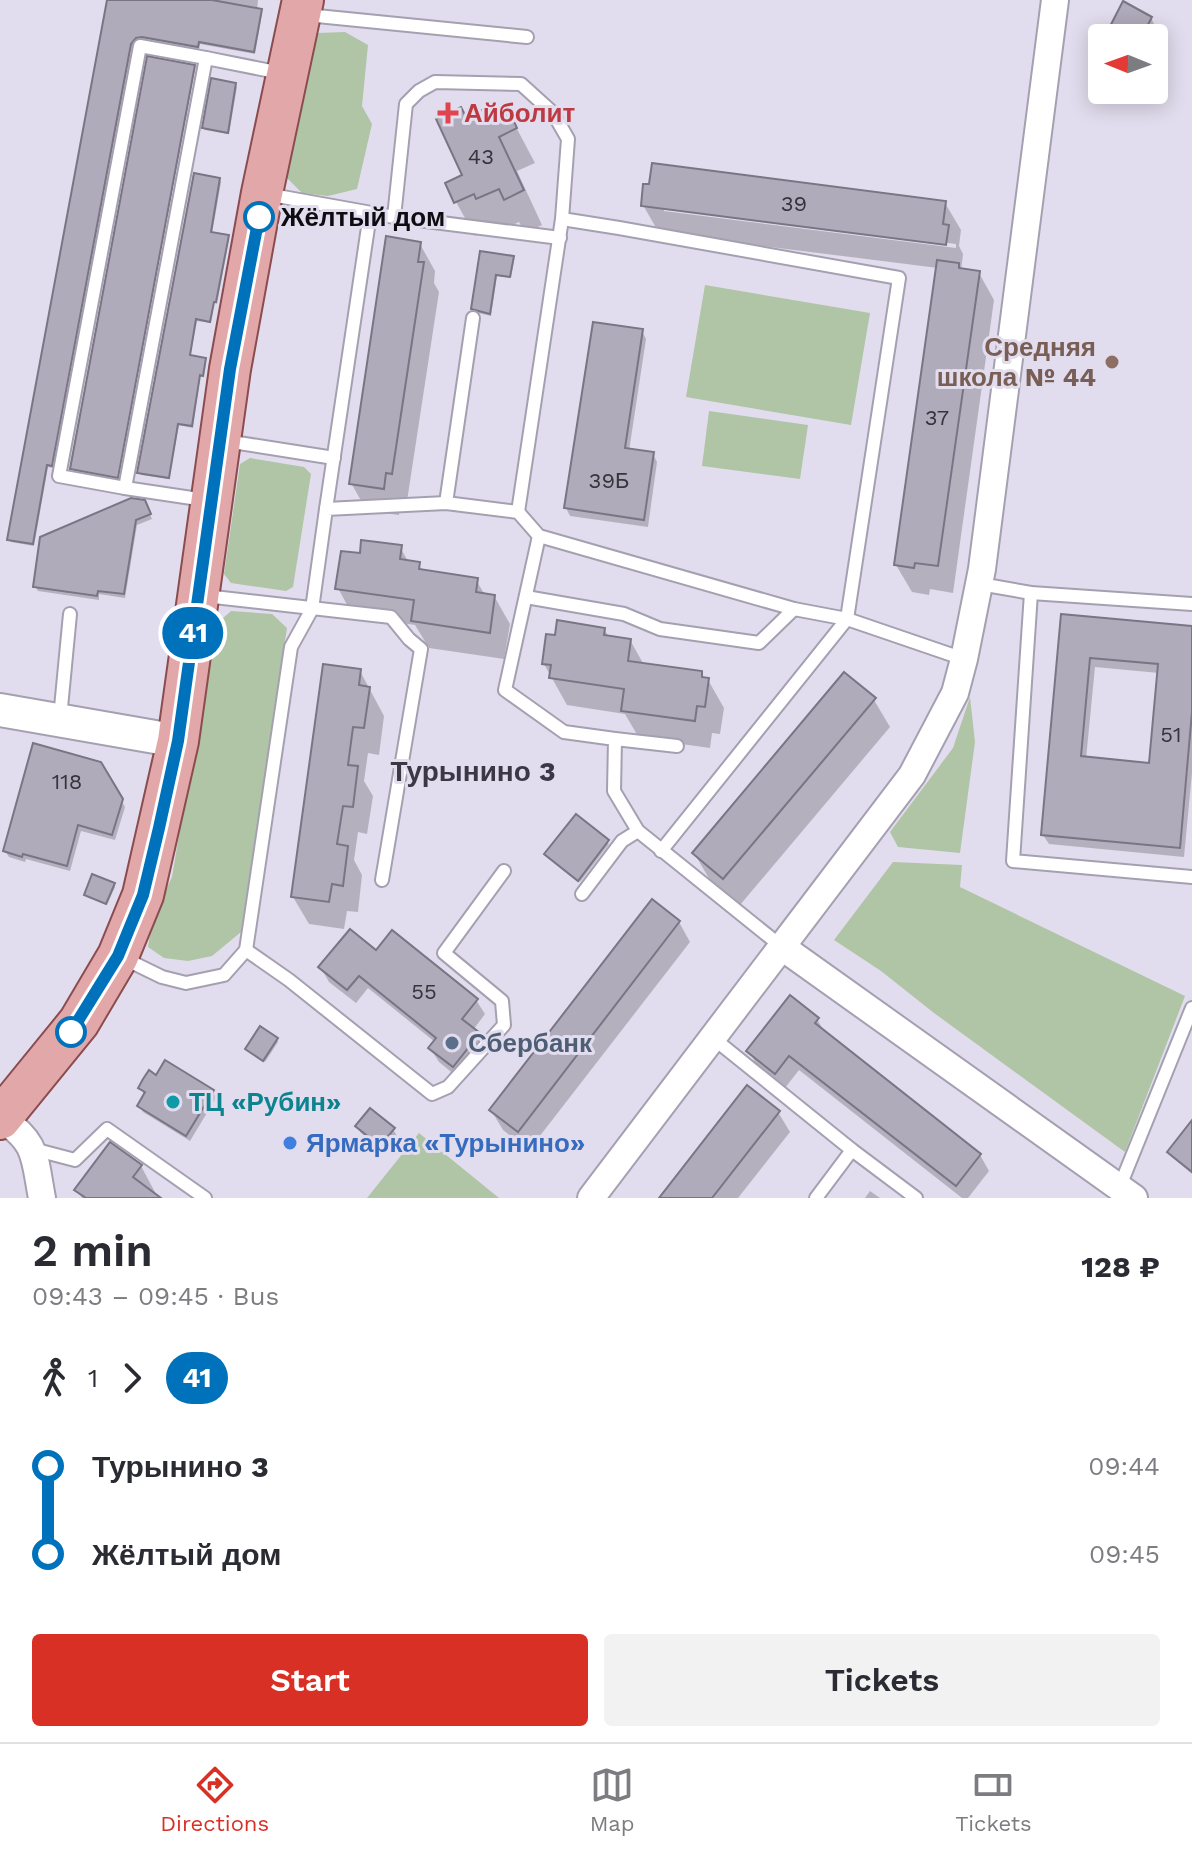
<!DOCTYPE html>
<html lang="en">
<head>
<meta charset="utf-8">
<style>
  body { margin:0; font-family:"Work Sans",sans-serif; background:#f2f2f3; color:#2b2b33; height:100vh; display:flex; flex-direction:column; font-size:30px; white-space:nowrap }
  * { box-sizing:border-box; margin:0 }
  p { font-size:26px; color:#7c7c81 }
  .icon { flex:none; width:44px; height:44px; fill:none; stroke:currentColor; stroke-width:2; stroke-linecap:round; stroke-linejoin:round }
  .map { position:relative; height:1198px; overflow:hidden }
  .drawer { display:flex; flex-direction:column; background:#fff; flex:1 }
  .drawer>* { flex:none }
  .badge { padding:0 16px; border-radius:26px; font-size:28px; line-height:52px }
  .needle { width:52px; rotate:271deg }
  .controls { position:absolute; left:1088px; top:24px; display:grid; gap:16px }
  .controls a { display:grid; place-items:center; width:80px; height:80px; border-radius:8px; background:#fff; box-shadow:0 4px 20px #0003; font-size:40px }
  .map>.badge { position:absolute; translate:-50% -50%; box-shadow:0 0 0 4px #fff }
  .legs { display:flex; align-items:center; gap:12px; height:88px; padding:0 32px; font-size:26px }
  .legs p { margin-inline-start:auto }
  .overview { display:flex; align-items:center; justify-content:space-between; height:136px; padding:0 32px }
  h1 { font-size:44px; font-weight:600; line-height:60px }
  .primary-button { display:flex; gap:16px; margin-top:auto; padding:16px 32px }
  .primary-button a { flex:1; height:92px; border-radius:8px; background:#d93025; color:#fff; font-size:32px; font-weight:600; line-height:92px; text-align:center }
  .primary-button a+a { background:#f2f2f3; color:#2b2b33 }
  ul { padding:0 32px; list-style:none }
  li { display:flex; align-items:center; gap:28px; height:88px; font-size:30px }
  li i { display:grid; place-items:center; width:12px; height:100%; margin:0 10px; background:currentColor }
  li i::after { content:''; width:20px; height:20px; margin:-10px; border:6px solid; border-radius:50%; background:#fff }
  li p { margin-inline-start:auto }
  li:first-child i { background:linear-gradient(#0000 50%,currentColor 0) }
  li:last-child i { background:linear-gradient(currentColor 50%,#0000 0) }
  .tabs { display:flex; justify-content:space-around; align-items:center; height:112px; border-top:2px solid #e1e1e2; background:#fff; font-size:22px; color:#7c7c81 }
  .tabs a { display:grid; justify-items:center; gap:4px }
  .tabs .selected { color:#d93025 }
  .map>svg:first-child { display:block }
  .green { fill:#afc5a5 }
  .shadow { fill:#0003; fill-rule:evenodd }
  .building { fill:#b0abbb; stroke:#7a7584; stroke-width:2; fill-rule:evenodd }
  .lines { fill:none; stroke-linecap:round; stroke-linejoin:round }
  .service-casing { stroke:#a5a0b0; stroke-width:16 }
  .minor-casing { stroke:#a5a0b0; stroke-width:30 }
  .tertiary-casing { stroke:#a5a0b0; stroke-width:36 }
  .primary-casing { stroke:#8a4c4f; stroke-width:44 }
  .service { stroke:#fff; stroke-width:12 }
  .minor { stroke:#fff; stroke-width:26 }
  .tertiary { stroke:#fff; stroke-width:32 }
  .primary { stroke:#e2a8a9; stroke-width:40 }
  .line-1-casing { stroke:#fff; stroke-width:18 }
  .line-1 { stroke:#0072bc; stroke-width:12 }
  .health-dot { fill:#e0444e; stroke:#e2ddee; stroke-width:3 }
  .stop-1-dot { fill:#fff; stroke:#0072bc; stroke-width:4 }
  .education-dot { fill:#8d6e63; stroke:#e2ddee; stroke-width:3 }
  .service-dot { fill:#5c6f8a; stroke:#e2ddee; stroke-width:3 }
  .culture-dot { fill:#0f9aa8; stroke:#e2ddee; stroke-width:3 }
  .shop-dot { fill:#3f7fe0; stroke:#e2ddee; stroke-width:3 }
  .labels { text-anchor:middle; stroke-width:6; stroke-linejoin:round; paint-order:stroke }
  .number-label { font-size:22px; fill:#36343c }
  .health-label { font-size:26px; font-weight:bold; fill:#be3a42; stroke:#e2ddee; text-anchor:start }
  .stop-label { font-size:26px; font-weight:bold; fill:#0d0c11; stroke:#e2ddee; text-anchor:start }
  .education-label { font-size:26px; font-weight:bold; fill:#785e54; stroke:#e2ddee; text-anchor:end }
  .service-label { font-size:26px; font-weight:bold; fill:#4e5e75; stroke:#e2ddee; text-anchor:start }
  .culture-label { font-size:26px; font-weight:bold; fill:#0d838f; stroke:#e2ddee; text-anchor:start }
  .shop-label { font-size:26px; font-weight:bold; fill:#366cbe; stroke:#e2ddee; text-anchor:start }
  .neighbourhood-label { font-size:28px; font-weight:bold; fill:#3b3745; stroke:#e2ddee }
</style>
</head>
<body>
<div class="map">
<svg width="1192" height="1198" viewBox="0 0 1192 1198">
  <rect width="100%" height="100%" fill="#e2ddee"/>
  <g class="green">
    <path d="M345 32 368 45 362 106 372 124 357 189 328 196 302 193 284 175 317 33Z"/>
    <path d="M705 285 870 313 851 425 686 397Z"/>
    <path d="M709 411 808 425 800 479 702 466Z"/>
    <path d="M250 458 304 467 311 474 293 587 286 591 231 583 224 574 240 464Z"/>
    <path d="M231 611 272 614 287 628 241 932 212 956 188 961 164 958 148 947 152 920 172 877 214 626Z"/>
    <path d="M970 697 975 742 960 853 898 847 890 832 953 748Z"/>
    <path d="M893 862 962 865 960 887 1185 996 1125 1152 934 1013 881 971 834 940Z"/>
    <path d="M419 1133 499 1198H367Z"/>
  </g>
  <g class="shadow">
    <path d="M109 0H258L257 10 260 11 262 14 255 54 200 44 199 50 143 40 135 42 132 47 53 468 48 467 34 546 11 542 9 539Z"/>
    <path d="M1151 18 1154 24 1147 38H1106Z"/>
    <path d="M1102 46V67L1095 59Z"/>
    <path d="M193 67 195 69 118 479 73 471 72 468Z"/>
    <path d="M235 84 237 87 229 134 205 130 204 128Z"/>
    <path d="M507 110 535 163 517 171 542 225 525 233 519 222 498 232 494 227 475 236 456 202 465 176 466 120 490 118Z"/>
    <path d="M219 179 221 182 212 234 228 237 229 239 217 304 214 303 211 323 197 321 190 357 205 359 206 362 204 377H200L193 428 179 425 169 479 141 475 139 472Z"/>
    <path d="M651 187 945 203 961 230 959 246 963 254 961 271 979 273 994 300 953 593 930 589 929 595 912 592 896 565 938 268 659 233 643 205ZM664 207 956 244V248L664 211Z"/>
    <path d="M420 244 435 271 434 283 439 292 407 501 401 500 399 515 367 511 351 483Z"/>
    <path d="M481 253 512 258 514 260 511 278 497 276 491 316 474 312 473 309Z"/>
    <path d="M642 331 646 339 629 451 653 454 657 462 648 527 570 516 566 508Z"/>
    <path d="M147 507 152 519 137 525 125 598 99 594V600L38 591 35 586Z"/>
    <path d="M400 547 409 563 418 564 423 572 476 580 485 595 494 596 510 624 504 659 429 648 415 625 353 616 338 588 361 555Z"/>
    <path d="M1063 617 1192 628V773L1184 857 1049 844 1043 835ZM1095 667 1159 673 1150 765 1086 759Z"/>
    <path d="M604 629 609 637 630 640 644 665 701 673 705 680H708L724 708 720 734 712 733 710 748 639 738 625 714 567 705 544 664Z"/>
    <path d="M360 671 384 716 379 755 368 753 364 781 373 796 367 834 358 832 354 860 362 875 358 912 347 911 344 929 309 924 293 897Z"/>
    <path d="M874 700 890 727 740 905 710 880 694 853Z"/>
    <path d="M100 764 125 807 115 840 81 831 70 871 26 859 25 862 9 857 5 851Z"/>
    <path d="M576 817 609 844 580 882 548 857Z"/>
    <path d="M113 885 115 887 107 905 87 897 86 895Z"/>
    <path d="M679 922 690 942 529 1150 503 1130 491 1110Z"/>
    <path d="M376 953 476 1000 485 1014 473 1030 478 1034 487 1048 461 1080 439 1062 430 1048 435 1042 368 988 356 1003 329 982 321 968Z"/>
    <path d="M817 1019 825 1033 980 1155 989 1171 968 1198H962L799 1070 785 1088 758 1067 749 1051Z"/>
    <path d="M277 1039 278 1042 265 1062 249 1051Z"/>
    <path d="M157 1077 213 1092 216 1098 190 1141 143 1112 139 1106 145 1096 140 1088Z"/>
    <path d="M778 1112 790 1132 738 1198H662Z"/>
    <path d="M1192 1123V1174L1173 1158 1169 1152Z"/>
    <path d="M358 1127 393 1129 397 1136 384 1151 361 1133Z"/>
    <path d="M141 1166 156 1194 155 1196 157 1198H82L77 1190Z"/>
    <path d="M870 1191 880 1198H865Z"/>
  </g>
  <g class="building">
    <path d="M107 0H212L262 9 254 52 199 42 198 47 142 37 136 38 131 44 52 466 47 465 33 544 7 540Z"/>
    <path d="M1123 1 1152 17 1141 38H1104Z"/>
    <path d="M147 56 195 65 118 478 70 469Z"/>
    <path d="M211 78 236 83 228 133 202 128Z"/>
    <path d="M461 107 466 117 486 108 490 116 508 108 517 128 499 137 524 190 504 200 499 189 476 199 474 194 454 203 445 183 462 175 436 119Z"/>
    <path d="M652 163 946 201 943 224 949 225 946 245 641 206 643 184H649Z"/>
    <path d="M194 173 220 178 211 232 229 235 216 302H214L210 322 196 319 190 355 206 358 203 376 200 375 192 426 178 424 169 478 137 473Z"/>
    <path d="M386 236 421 242 418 262H424L392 474 386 473 384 489 349 484Z"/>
    <path d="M480 251 514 256 510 277 496 275 490 314 471 309Z"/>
    <path d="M937 260 959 263V268L980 271 938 566 915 563 914 568 894 565Z"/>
    <path d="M593 322 643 329 625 448 654 452 644 520 564 508Z"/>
    <path d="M131 498 145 500 151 514 136 520 124 594 98 591 97 596 33 587 40 537Z"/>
    <path d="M361 540 402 545 400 559 420 562 419 569 478 578 476 592 495 595 490 633 411 621 414 600 335 589 341 551 360 553Z"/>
    <path d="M1061 614 1192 626V712L1180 848 1041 835ZM1090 658 1158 664 1149 763 1081 756Z"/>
    <path d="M557 620 605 628 604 635 631 639 628 661 702 671V677L709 678 705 707 697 706 695 721 621 711 624 689 549 678 551 665 542 664 546 634 555 635Z"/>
    <path d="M323 664 361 669 359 685 370 687 364 728 353 727 348 765 358 766 353 807 343 806 337 844 348 846 343 886 332 884 329 902 291 897Z"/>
    <path d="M844 672 876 698 723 879 692 853Z"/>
    <path d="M33 743 101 762 123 799 112 835 78 825 67 866 23 854 22 857 3 851Z"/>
    <path d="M576 814 609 840 578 881 544 854Z"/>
    <path d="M92 874 115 883 106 904 84 895Z"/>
    <path d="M652 899 680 921 518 1132 489 1110Z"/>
    <path d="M350 929 376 950 392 930 478 999 462 1019 480 1033 453 1067 428 1048 436 1038 359 976 347 990 318 967Z"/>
    <path d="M790 995 819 1018 815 1023 981 1154 956 1186 789 1056 775 1074 746 1051Z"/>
    <path d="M260 1026 278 1038 263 1061 245 1049Z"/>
    <path d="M165 1060 214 1090 186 1136 137 1106 145 1092 138 1088 143 1079 149 1070 156 1075Z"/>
    <path d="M747 1085 780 1111 712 1198H659Z"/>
    <path d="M370 1108 395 1128 380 1146 355 1126Z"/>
    <path d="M1192 1120V1172L1167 1152Z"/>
    <path d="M110 1142 142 1165 133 1177 161 1198H86L74 1190Z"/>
  </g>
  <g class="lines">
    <defs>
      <g id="service">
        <path d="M307 15 527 37"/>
        <path d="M140 46 206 58 125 488 59 476Z"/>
        <path d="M206 58 281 73"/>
        <path d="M266 194 394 217 406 104 419 91 435 82 521 84 553 113 568 139 562 219 518 512"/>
        <path d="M394 217 560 238"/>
        <path d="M562 219 619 228 899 278 847 619 661 851"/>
        <path d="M226 441 334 458"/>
        <path d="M125 488 205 500"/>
        <path d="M446 503 473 318"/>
        <path d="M326 509 370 214"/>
        <path d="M539 536 505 690 564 732 615 739 614 791 638 831 782 947"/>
        <path d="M980 584 1031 593 1192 604"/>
        <path d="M1031 593 1013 861 1192 877"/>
        <path d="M205 596 391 617 409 639 421 649 382 880"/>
        <path d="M526 597 624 614 660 629 759 643 794 609"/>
        <path d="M60 718 70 614"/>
        <path d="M615 739 677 746"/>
        <path d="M582 894 622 841 638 831"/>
        <path d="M246 950 289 980 432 1094 448 1087 504 1025 502 1001 444 953 504 871"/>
        <path d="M121 957 162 977 186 983 224 975 246 950 291 647 312 609 326 509 446 503 518 512 539 536 794 609 847 619 964 659"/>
        <path d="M713 1038 852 1150 816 1198"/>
        <path d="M33 1149 75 1160 107 1129 205 1198"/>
        <path d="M852 1150 916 1198"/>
        <path d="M1120 1186 1192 1008"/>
      </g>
      <g id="minor">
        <path d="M782 947 1134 1198"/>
        <path d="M1 1118C38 1143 34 1157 42 1198"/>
        <path d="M591 1198 912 775 955 693 964 659 982 569 1055 0"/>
      </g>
      <path id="tertiary" d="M0 710 178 741"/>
      <path id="primary" d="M0 1119 79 1022 118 956 143 895 178 741 230 369 262 193 303 0"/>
    </defs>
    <use href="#service" class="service-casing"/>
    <use href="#minor" class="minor-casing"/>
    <use href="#tertiary" class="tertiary-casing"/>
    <use href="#primary" class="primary-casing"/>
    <use href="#service" class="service"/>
    <use href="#minor" class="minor"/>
    <use href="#tertiary" class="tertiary"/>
    <use href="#primary" class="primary"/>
  </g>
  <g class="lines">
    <defs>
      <path id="line-1" d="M71 1032 118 956 143 895 159 828 178 741 230 369 259 217"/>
    </defs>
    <use href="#line-1" class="line-1-casing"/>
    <use href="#line-1" class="line-1"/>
  </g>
  <path class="health-dot" d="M444 101h8v8h8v8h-8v8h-8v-8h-8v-8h8z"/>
  <g class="stop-1-dot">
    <circle cx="259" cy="217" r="14"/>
    <circle cx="71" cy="1032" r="14"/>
  </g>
  <circle class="education-dot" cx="1112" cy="362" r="8"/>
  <circle class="service-dot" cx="452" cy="1043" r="8"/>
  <circle class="culture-dot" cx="173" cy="1102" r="8"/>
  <circle class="shop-dot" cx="290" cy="1143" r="8"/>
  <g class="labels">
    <g class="number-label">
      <text x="481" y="164">43</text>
      <text x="794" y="211">39</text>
      <text x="937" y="425">37</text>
      <text x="609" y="488">39Б</text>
      <text x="1171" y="742">51</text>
      <text x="67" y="789">118</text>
      <text x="424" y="999">55</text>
    </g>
    <g class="health-label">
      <text x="464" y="122">Айболит</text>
    </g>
    <g class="stop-label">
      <text x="281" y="226">Жёлтый дом</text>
    </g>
    <g class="education-label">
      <text x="1096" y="356">Средняя<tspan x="1096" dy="30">школа № 44</tspan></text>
    </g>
    <g class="service-label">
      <text x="468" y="1052">Сбербанк</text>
    </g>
    <g class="culture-label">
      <text x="189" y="1111">ТЦ «Рубин»</text>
    </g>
    <g class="shop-label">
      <text x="306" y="1152">Ярмарка «Турынино»</text>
    </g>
    <g class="neighbourhood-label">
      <text x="473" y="781">Турынино 3</text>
    </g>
  </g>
</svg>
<div class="controls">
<a><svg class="needle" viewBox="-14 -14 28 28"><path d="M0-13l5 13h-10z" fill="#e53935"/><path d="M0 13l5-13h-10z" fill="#7c7c81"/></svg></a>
</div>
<b class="badge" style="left:193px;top:633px;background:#0072bc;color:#fff">41</b>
</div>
<section class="drawer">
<div class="overview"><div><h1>2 min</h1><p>09:43 – 09:45 · Bus</p></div><b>128 ₽</b></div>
<div class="legs"><svg class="icon" aria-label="walk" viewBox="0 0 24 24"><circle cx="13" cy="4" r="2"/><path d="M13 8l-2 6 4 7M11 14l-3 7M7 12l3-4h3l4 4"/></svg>1<svg class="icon" aria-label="forward" viewBox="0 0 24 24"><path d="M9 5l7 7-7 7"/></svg><b class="badge" style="background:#0072bc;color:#fff">41</b></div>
<ul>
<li><i style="color:#0072bc"></i><b>Турынино 3</b><p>09:44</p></li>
<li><i style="color:#0072bc"></i><b>Жёлтый дом</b><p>09:45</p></li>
</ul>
<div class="primary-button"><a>Start</a><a>Tickets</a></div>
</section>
<nav class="tabs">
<a class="selected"><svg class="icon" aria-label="directions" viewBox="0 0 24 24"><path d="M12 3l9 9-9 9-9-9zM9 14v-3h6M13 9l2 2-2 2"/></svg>Directions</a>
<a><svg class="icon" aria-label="map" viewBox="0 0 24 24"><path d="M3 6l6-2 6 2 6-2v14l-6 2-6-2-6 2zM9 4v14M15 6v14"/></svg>Map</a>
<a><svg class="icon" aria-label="tickets" viewBox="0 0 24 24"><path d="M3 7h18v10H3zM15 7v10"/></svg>Tickets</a>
</nav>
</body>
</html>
